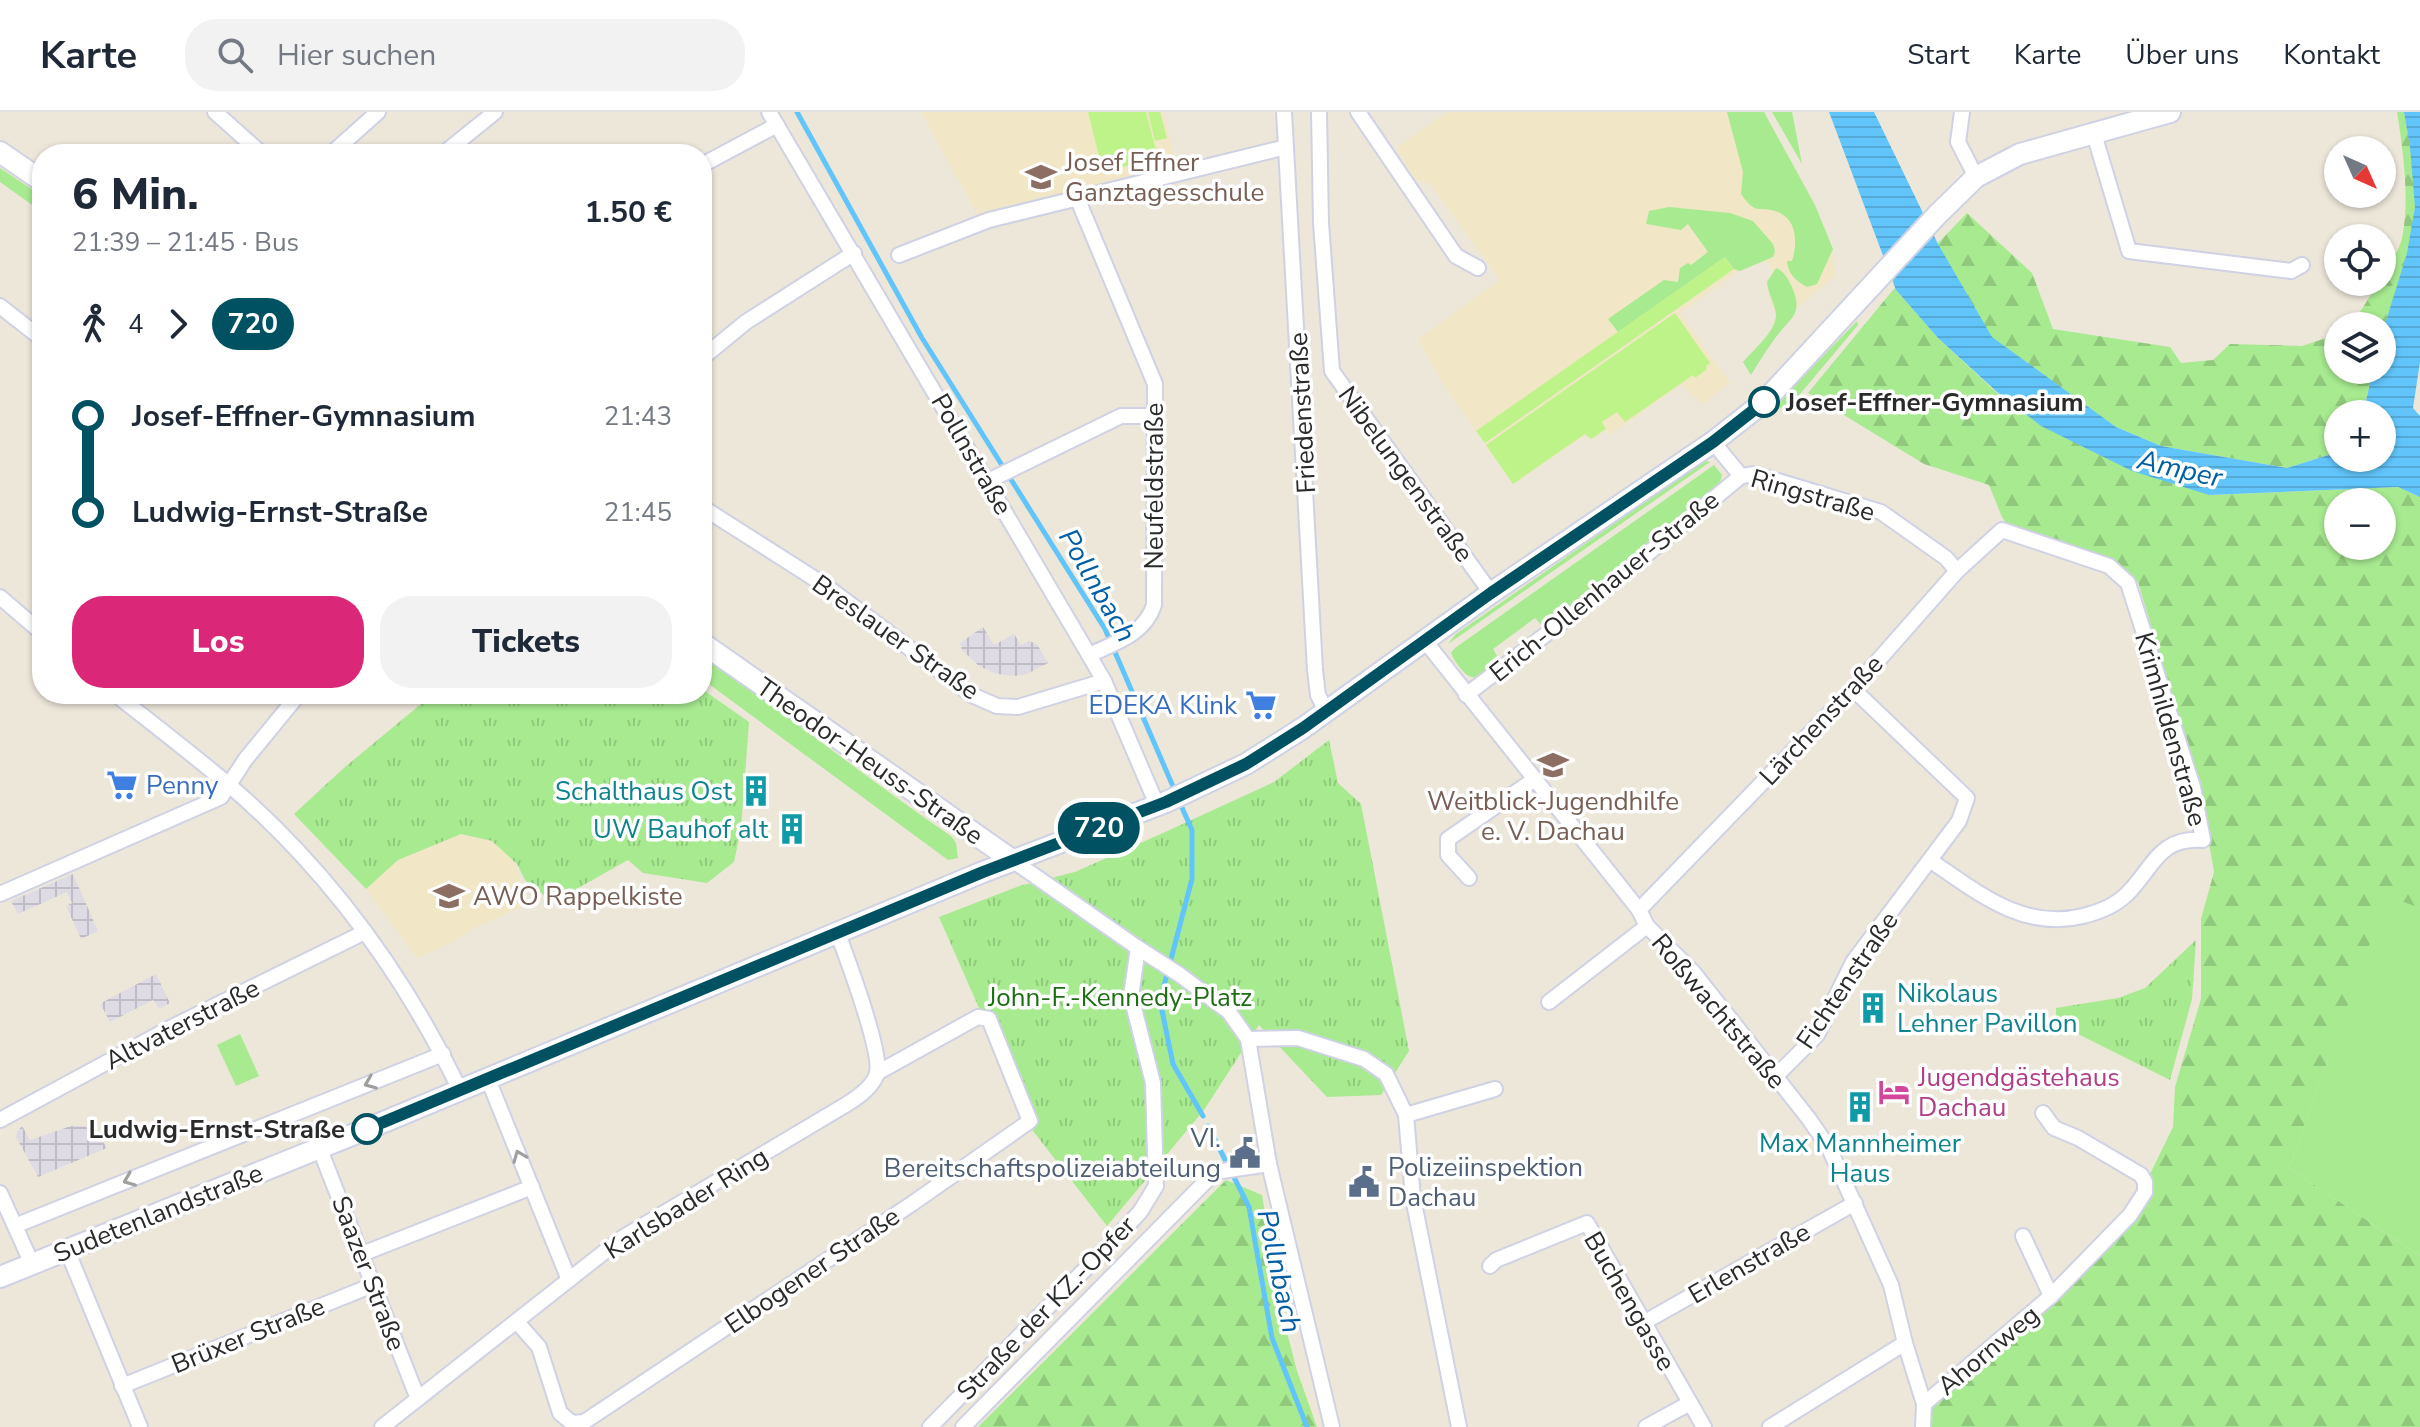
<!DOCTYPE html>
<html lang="de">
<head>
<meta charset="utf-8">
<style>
  body { margin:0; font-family:"Nunito Sans",sans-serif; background:#f2f2f3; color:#1f2937; height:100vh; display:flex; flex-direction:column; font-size:30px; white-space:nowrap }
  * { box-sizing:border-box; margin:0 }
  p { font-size:26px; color:#747a83 }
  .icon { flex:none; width:44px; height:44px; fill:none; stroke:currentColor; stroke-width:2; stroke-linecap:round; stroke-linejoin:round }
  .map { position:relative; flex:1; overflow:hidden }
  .sheet { position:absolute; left:32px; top:32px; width:680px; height:560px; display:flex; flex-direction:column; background:#fff; border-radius:32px; box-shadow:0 2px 6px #0004 }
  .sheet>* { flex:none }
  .badge { padding:0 16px; border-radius:26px; font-size:28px; line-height:52px }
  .needle { width:52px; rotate:135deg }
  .tools { position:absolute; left:2324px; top:24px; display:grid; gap:16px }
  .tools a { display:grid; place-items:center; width:72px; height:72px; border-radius:50%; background:#fff; box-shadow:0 2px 6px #0004; font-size:40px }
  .map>.badge { position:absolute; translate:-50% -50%; box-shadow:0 0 0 4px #fff }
  .legs { display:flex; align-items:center; gap:12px; height:88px; padding:0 40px; font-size:26px }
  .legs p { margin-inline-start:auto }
  .summary { display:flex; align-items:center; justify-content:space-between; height:136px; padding:0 40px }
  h1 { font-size:44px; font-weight:800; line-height:60px }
  .action { display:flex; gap:16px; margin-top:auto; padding:16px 40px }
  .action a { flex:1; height:92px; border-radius:32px; background:#db2777; color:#fff; font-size:32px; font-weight:800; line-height:92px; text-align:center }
  .action a+a { background:#f2f2f3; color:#1f2937 }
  ul { padding:0 40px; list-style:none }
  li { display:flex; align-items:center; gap:28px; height:96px; font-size:30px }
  li i { display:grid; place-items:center; width:12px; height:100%; margin:0 10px; background:currentColor }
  li i::after { content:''; width:20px; height:20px; margin:-10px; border:6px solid; border-radius:50%; background:#fff }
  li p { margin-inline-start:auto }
  li:first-child i { background:linear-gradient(#0000 50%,currentColor 0) }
  li:last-child i { background:linear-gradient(currentColor 50%,#0000 0) }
  header { display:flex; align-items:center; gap:48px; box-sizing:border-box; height:112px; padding:0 40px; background:#fff; border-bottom:2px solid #e0e1e3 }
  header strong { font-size:38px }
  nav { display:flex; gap:44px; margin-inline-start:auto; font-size:28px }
  .search { width:560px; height:72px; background:#f2f2f3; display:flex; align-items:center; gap:20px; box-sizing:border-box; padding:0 28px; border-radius:32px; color:#747a83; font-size:30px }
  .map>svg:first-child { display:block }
  .industrial { fill:url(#industrial-grid) }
  .education { fill:#f1e7c7 }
  .grass { fill:#a7ea90 }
  .forest { fill:url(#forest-firs); fill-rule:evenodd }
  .park { fill:url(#park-tufts) }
  .pitch { fill:#bef38a }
  .water { fill:url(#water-rules) }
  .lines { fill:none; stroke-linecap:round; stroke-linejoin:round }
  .stream { stroke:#61c5fb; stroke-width:5 }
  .street-casing { stroke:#cfd1e4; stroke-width:18 }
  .secondary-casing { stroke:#cfd1e4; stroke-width:24 }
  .street { stroke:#fff; stroke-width:14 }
  .secondary { stroke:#fff; stroke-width:20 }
  .oneway { stroke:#9f9f9f }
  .line-1-casing { stroke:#fff; stroke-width:18 }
  .line-1 { stroke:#005262; stroke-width:12 }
  .stop-1-dot { fill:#fff; stroke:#005262; stroke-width:4 }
  .labels { text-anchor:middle; stroke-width:7; stroke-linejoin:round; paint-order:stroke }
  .education-label { font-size:26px; fill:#785e54; stroke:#fff; text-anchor:start }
  .stop-label { font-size:26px; font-weight:bold; fill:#2a2a2a; stroke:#fff; text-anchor:start }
  .street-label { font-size:26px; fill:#2a2a2a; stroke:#fff }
  .shop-label { font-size:26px; fill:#366cbe; stroke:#fff; text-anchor:end }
  .culture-label { font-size:26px; fill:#0d838f; stroke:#fff; text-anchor:end }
  .park-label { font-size:26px; fill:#1d6e12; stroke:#fff }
  .hotel-label { font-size:26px; fill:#b23c85; stroke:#fff; text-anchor:start }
  .service-label { font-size:26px; fill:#4e5e75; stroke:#fff; text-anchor:end }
  .water-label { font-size:28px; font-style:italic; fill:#005fa7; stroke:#fff }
</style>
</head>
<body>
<header>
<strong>Karte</strong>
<div class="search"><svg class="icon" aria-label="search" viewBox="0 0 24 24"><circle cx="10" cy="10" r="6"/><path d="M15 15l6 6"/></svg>Hier suchen</div>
<nav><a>Start</a><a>Karte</a><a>Über uns</a><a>Kontakt</a></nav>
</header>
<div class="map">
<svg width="2420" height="1315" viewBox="0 0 2420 1315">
  <defs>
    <pattern id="industrial-grid" width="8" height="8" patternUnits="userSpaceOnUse" patternTransform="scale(2)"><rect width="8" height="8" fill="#dfdbe5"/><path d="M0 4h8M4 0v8" fill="none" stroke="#c0bcc5"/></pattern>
    <pattern id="forest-firs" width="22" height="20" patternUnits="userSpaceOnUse" patternTransform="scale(2)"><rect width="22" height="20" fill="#a7ea90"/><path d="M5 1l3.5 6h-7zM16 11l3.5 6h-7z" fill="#90c97c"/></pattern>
    <pattern id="park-tufts" width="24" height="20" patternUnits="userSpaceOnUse" patternTransform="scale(2)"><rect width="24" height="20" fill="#a7ea90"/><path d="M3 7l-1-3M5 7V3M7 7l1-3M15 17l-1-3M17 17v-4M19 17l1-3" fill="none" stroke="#90c97c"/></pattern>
    <pattern id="water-rules" width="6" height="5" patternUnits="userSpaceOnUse" patternTransform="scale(2)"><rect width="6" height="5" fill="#61c5fb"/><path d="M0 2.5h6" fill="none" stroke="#54a9d7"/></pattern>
  </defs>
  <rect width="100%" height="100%" fill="#ede7da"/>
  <g class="industrial">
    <path d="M983 515 994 533 1014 522 1021 533 1029 529 1037 532 1048 551 1027 562 1015 564 997 562 979 554 962 538 960 531Z"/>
    <path d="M73 762 98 819 81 827 66 794 72 791 67 780 18 802 11 789Z"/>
    <path d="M156 862 170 891 159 897 153 888 110 910 101 893 103 890Z"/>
    <path d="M22 1014 30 1028 71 1014H84L98 1022 107 1036 38 1065 16 1025 17 1020Z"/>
  </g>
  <g class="education">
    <path d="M921 0H1163L1176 51 978 104Z"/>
    <path d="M1447 0H1764L1815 93 1833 137 1836 163 1772 217 1776 203 1769 186 1767 170 1773 158 1765 149 1745 155 1680 201 1730 271 1702 292 1681 273 1610 323 1606 318 1591 328 1585 323 1513 373 1439 266 1418 227 1500 168 1430 72 1415 68 1396 36Z"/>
    <path d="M461 722 492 729 511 742 530 791 472 817 451 831 417 846 366 777 398 748Z"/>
  </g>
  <g class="grass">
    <path d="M1727 0H1764L1815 93 1833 137 1817 172 1807 175C1796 169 1788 162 1787 149H1792C1797 133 1798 110 1780 101 1761 92 1757 106 1741 82L1743 60Z"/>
    <path d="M1772 0H1792L1802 52Z"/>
    <path d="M0 56 42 84V100L0 70Z"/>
    <path d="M1669 95 1730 101 1753 109 1773 132 1775 139 1773 145 1740 159 1734 157 1725 145 1618 220 1608 207 1664 168 1678 170 1680 156 1688 151 1691 153 1708 140 1688 112 1681 118 1646 112 1649 99Z"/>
    <path d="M1776 156C1785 160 1788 167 1792 175 1804 203 1790 206 1776 225 1767 237 1759 250 1751 263L1743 250C1753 238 1777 219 1776 202 1775 193 1768 181 1767 170Z"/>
    <path d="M1857 209 1858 213 1795 288 1775 299 1772 297Z"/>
    <path d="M1707 349 1710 350 1448 532 1456 522 1701 351Z"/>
    <path d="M1714 353 1722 363 1719 374 1545 517 1535 506 1493 537 1500 549C1488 559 1476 575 1462 558 1457 552 1454 548 1451 541L1455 536Z"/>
    <path d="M702 543C786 602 866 666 951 724L956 731 958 746 948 748 702 567Z"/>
    <path d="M2387 783 2420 796V1144L2289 1056Z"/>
    <path d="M240 922 259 964 236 974 217 933Z"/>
  </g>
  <g class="forest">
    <path d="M2397 0H2404C2410 31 2416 63 2415 94 2414 137 2395 181 2382 222V214H2351L2379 170H2382V165C2389 153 2399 139 2402 126 2410 89 2403 37 2397 0Z"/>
    <path d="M1967 101 2032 161 2053 217 2170 235 2181 251 2213 248 2230 232 2302 234 2338 222V258H2373L2363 302H2338V340L2287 356 2161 334 2116 315 1991 225 1938 133 1896 178 1938 226 1997 281 2209 383 2398 375 2420 385V796L2387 784 2289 1056 2420 1144V1315H1923L1924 1292 2130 1103 2173 1015 2175 975 2201 887V807L2214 760 2199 673 2138 470 2113 449 2008 414 2002 405 1989 373 1924 352 1808 281 1893 178ZM2338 390H2382V434H2338Z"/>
    <path d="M1226 1068 1262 1083 1282 1201 1297 1259 1317 1315H978Z"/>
  </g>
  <g class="park">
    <path d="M702 577 749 610 741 716 734 750 707 771 643 761 628 748 562 785 547 786 525 768 517 752 492 729 461 722 398 748 366 777 294 702 345 655 433 582H702Z"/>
    <path d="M1329 628 1338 671 1361 692 1409 939 1381 983 1327 985 1259 913 1204 998 1107 1114 1033 1019 939 805 1019 774 1075 760 1163 721 1274 670Z"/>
    <path d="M2196 828 2192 887 2170 968 2056 911V896L2118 886 2145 876Z"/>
  </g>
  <g class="pitch">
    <path d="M1088 0H1146L1158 46 1103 60Z"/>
    <path d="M1148 0H1160L1167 26 1155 29Z"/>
    <path d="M1725 145 1734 157 1485 331 1476 319Z"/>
    <path d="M1675 201 1710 251 1706 254 1707 257 1695 266 1693 263 1625 310 1617 300 1602 310 1606 317 1591 327 1585 322 1513 372 1486 333Z"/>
  </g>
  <path class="water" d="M1829 0H1874L1938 132 1992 225 2116 315 2161 334 2287 356 2338 340V346H2382V302H2363L2373 258H2382V222L2407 141 2415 95 2410 35 2404 0H2420V250L2413 296 2420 304V385L2398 375 2209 383 2132 359 2041 314 1997 280 1938 226 1896 178Z"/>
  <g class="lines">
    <g class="stream">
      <path d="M797 0 922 226 1105 517 1175 679"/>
      <path d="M1179 689 1192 718V767L1160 889 1173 952 1203 1004"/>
      <path d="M1208 1014 1249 1095 1272 1226 1307 1315"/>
    </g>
    <defs>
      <g id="street">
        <path d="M215 0 262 42"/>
        <path d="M769 0 1089 543 1104 569 1157 693"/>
        <path d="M1284 0 1315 558 1318 583 1326 599"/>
        <path d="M1319 0 1321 111 1332 259 1491 481"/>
        <path d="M1358 0 1456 144 1478 156"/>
        <path d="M1962 0 1958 30 1976 65"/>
        <path d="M2094 22 2129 139 2291 159 2302 153"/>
        <path d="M331 42 378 0"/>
        <path d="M443 42 495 0"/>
        <path d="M702 53 777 13"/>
        <path d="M1078 88 1155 272 1154 493C1145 522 1115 531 1089 543"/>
        <path d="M899 143 989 108 1286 35"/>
        <path d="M0 194 42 227"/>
        <path d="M702 246 746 210 854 141"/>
        <path d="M1713 330 1741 364 1755 362 1881 400 1946 446 1957 459"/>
        <path d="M988 369 1121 304H1154"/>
        <path d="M702 395 826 474 972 583 997 594 1018 595 1104 569"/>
        <path d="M0 485 42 521"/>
        <path d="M1425 529 1639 798 1647 814 1694 861 1809 1007 1829 1036 1891 1173 1905 1231 1924 1292 1923 1315"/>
        <path d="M115 582C153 612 192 642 229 673 327 757 404 863 460 978"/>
        <path d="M1466 583 1599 482 1741 364"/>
        <path d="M1012 748 1138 836 1180 863 1229 900 1248 927 1269 1052 1332 1315"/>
        <path d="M1469 766 1448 743V727L1535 667"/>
        <path d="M0 782 221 685 245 648 299 582"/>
        <path d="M1639 798 1853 577 1957 459 2002 418 2109 454 2128 471 2193 675 2203 728C2158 725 2154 755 2127 782 2115 794 2099 800 2083 804 2023 819 1977 780 1931 749"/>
        <path d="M1549 890 1647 814"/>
        <path d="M1248 927 1298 926 1364 947 1386 962 1406 1003 1413 1086 1459 1315"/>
        <path d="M1774 966 1817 923 1853 850 1959 709 1967 686 1853 577"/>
        <path d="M488 967 569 1168"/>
        <path d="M1406 1003 1495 977"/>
        <path d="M0 1008 176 913 365 820"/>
        <path d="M319 1035 418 1287"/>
        <path d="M0 1081 32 1152"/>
        <path d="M17 1113 443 942"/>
        <path d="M2023 1124 2051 1184"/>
        <path d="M67 1138 140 1315"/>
        <path d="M362 1142 532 1075"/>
        <path d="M1490 1154 1496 1148 1587 1111 1704 1315"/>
        <path d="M517 1210 539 1235 560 1301 572 1311 584 1310 913 1091 1030 1009 989 907 978 905 877 961"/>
        <path d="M1643 1211 1855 1091"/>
        <path d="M122 1274 373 1173"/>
        <path d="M1924 1292 2051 1184 2130 1103 2145 1080V1070L2141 1063 2078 1026 2054 1016 2043 1001"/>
        <path d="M382 1315 622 1126 847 992C858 985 874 974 877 961 882 940 847 846 838 822"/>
        <path d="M930 1315 1112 1130 1140 1100 1156 1074 1153 971 1131 884 1138 836"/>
        <path d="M963 1315 1215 1060 1269 1052"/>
        <path d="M1646 1315 1690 1291"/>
        <path d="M1770 1315 1905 1231"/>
      </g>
      <g id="secondary">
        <path d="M0 40 42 69"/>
        <path d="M702 531 1012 748"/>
        <path d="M0 1165 367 1017 983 760 1166 690 1246 652 1303 616 1491 481 1713 330 1764 290 1938 102 1976 65 2020 42 2170 0"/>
      </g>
    </defs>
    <use href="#street" class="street-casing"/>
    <use href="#secondary" class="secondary-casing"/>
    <use href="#street" class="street"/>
    <use href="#secondary" class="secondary"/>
  </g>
  <defs><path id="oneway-chevron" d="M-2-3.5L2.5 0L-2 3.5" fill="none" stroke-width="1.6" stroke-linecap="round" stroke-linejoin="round" transform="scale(2)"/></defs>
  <g class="oneway">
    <use href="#oneway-chevron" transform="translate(370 971) rotate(158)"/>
    <use href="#oneway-chevron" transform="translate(519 1044) rotate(-112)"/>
    <use href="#oneway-chevron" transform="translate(129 1068) rotate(158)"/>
  </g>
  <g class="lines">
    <defs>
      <path id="line-1" d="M367 1017 983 760 1166 690 1246 652 1303 616 1491 481 1713 330 1764 290"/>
    </defs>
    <use href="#line-1" class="line-1-casing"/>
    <use href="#line-1" class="line-1"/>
  </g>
  <defs>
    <symbol id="school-bare" viewBox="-9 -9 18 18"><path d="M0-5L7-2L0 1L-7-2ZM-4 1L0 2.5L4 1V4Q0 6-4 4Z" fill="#8d6e63" stroke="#fff" stroke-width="2.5" paint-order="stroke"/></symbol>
    <symbol id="supermarket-bare" viewBox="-9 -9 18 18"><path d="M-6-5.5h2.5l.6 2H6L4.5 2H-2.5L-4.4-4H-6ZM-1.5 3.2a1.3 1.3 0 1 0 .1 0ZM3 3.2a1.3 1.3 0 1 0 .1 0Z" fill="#3f7fe0" stroke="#fff" stroke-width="2.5" paint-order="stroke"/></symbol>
    <symbol id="building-bare" viewBox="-9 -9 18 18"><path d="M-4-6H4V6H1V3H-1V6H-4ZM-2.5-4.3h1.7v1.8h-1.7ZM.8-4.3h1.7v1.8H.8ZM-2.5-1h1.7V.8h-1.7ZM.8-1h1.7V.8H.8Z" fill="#0f9aa8" stroke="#fff" stroke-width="2.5" paint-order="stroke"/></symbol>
    <symbol id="hotel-bare" viewBox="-9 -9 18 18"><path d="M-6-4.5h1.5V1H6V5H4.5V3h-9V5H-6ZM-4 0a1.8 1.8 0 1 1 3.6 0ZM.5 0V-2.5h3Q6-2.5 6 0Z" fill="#d1479c" stroke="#fff" stroke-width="2.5" paint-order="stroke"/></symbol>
    <symbol id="civic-bare" viewBox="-9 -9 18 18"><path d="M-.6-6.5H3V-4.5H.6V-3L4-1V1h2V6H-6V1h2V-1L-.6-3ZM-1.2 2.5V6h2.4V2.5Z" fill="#5c6f8a" stroke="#fff" stroke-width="2.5" paint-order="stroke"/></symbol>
  </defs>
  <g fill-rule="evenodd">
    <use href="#school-bare" x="1019" y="43" width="44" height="44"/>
    <use href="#supermarket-bare" x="1239" y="571" width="44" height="44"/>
    <use href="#school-bare" x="1531" y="631" width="44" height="44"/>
    <use href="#supermarket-bare" x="100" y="651" width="44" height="44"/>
    <use href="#building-bare" x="734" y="657" width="44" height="44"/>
    <use href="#building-bare" x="770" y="695" width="44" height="44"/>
    <use href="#school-bare" x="427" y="762" width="44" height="44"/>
    <use href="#building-bare" x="1851" y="874" width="44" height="44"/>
    <use href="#hotel-bare" x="1872" y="958" width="44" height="44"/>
    <use href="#building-bare" x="1838" y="973" width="44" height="44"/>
    <use href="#civic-bare" x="1223" y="1019" width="44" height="44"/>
    <use href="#civic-bare" x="1342" y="1048" width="44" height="44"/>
  </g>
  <g class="stop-1-dot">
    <circle cx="1764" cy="290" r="14"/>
    <circle cx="367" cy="1017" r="14"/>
  </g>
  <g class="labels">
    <g class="education-label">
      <text x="1065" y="59">Josef Effner<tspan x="1065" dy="30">Ganztagesschule</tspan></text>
      <text x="1553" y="698" text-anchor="middle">Weitblick-Jugendhilfe<tspan x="1553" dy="30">e. V. Dachau</tspan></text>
      <text x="473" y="793">AWO Rappelkiste</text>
    </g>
    <g class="stop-label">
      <text x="1786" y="299">Josef-Effner-Gymnasium</text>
      <text x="345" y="1026" text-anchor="end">Ludwig-Ernst-Straße</text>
    </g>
    <g class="street-label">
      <text transform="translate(1302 301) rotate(-93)" y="9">Friedenstraße</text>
      <text transform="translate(972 342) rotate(60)" y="9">Pollnstraße</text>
      <text transform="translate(1406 362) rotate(54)" y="9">Nibelungenstraße</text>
      <text transform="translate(1154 374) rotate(-90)" y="9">Neufeldstraße</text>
      <text transform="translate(1813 383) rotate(16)" y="9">Ringstraße</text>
      <text transform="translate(1604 474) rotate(-39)" y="9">Erich-Ollenhauer-Straße</text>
      <text transform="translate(896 525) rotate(35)" y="9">Breslauer Straße</text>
      <text transform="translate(1821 608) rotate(-47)" y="9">Lärchenstraße</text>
      <text transform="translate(2171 617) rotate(74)" y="9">Krimhildenstraße</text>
      <text transform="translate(870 649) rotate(35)" y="9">Theodor-Heuss-Straße</text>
      <text transform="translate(1847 868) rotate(-56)" y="9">Fichtenstraße</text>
      <text transform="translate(1719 899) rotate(50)" y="9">Roßwachtstraße</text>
      <text transform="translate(182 912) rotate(-27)" y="9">Altvaterstraße</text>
      <text transform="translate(686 1091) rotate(-32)" y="9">Karlsbader Ring</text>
      <text transform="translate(158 1101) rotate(-22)" y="9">Sudetenlandstraße</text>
      <text transform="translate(1749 1151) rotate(-30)" y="9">Erlenstraße</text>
      <text transform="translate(812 1158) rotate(-34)" y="9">Elbogener Straße</text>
      <text transform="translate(369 1161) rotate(69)" y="9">Saazer Straße</text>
      <text transform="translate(1630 1189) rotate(60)" y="9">Buchengasse</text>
      <text transform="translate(1046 1196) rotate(-46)" y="9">Straße der KZ.-Opfer</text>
      <text transform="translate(248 1223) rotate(-22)" y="9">Brüxer Straße</text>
      <text transform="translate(1988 1238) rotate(-40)" y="9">Ahornweg</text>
    </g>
    <g class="shop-label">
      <text x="1237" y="602">EDEKA Klink</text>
      <text x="146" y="682" text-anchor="start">Penny</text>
    </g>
    <g class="culture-label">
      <text x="732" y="688">Schalthaus Ost</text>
      <text x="768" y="726">UW Bauhof alt</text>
      <text x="1897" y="890" text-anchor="start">Nikolaus<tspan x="1897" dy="30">Lehner Pavillon</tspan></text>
      <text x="1860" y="1040" text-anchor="middle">Max Mannheimer<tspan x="1860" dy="30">Haus</tspan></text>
    </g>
    <g class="park-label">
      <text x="1120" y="894">John-F.-Kennedy-Platz</text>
    </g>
    <g class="hotel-label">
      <text x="1918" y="974">Jugendgästehaus<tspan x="1918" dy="30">Dachau</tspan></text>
    </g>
    <g class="service-label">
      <text x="1221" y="1035">VI.<tspan x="1221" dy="30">Bereitschaftspolizeiabteilung</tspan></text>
      <text x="1388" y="1064" text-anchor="start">Polizeiinspektion<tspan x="1388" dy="30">Dachau</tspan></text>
    </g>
    <g class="water-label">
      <text transform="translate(2180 356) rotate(13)" y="10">Amper</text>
      <text transform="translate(1098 473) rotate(60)" y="10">Pollnbach</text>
      <text transform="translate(1280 1159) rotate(78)" y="10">Pollnbach</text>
    </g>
  </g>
</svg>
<div class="tools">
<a><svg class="needle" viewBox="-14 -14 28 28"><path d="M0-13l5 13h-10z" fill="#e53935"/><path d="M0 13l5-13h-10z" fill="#747a83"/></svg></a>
<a><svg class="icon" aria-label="locate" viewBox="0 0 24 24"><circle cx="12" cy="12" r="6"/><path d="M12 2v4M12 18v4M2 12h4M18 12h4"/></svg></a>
<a><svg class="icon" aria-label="layers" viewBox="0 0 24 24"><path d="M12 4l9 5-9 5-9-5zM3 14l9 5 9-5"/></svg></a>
<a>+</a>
<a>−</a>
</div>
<b class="badge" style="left:1099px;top:716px;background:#005262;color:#fff">720</b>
<section class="sheet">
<div class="summary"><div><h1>6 Min.</h1><p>21:39 – 21:45 · Bus</p></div><b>1.50 €</b></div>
<div class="legs"><svg class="icon" aria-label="walk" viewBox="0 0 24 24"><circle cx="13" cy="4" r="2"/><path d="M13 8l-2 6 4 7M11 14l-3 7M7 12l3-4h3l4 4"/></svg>4<svg class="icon" aria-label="forward" viewBox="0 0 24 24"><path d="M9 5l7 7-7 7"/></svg><b class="badge" style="background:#005262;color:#fff">720</b></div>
<ul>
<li><i style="color:#005262"></i><b>Josef-Effner-Gymnasium</b><p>21:43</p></li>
<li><i style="color:#005262"></i><b>Ludwig-Ernst-Straße</b><p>21:45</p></li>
</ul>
<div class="action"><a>Los</a><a>Tickets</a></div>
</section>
</div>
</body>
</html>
